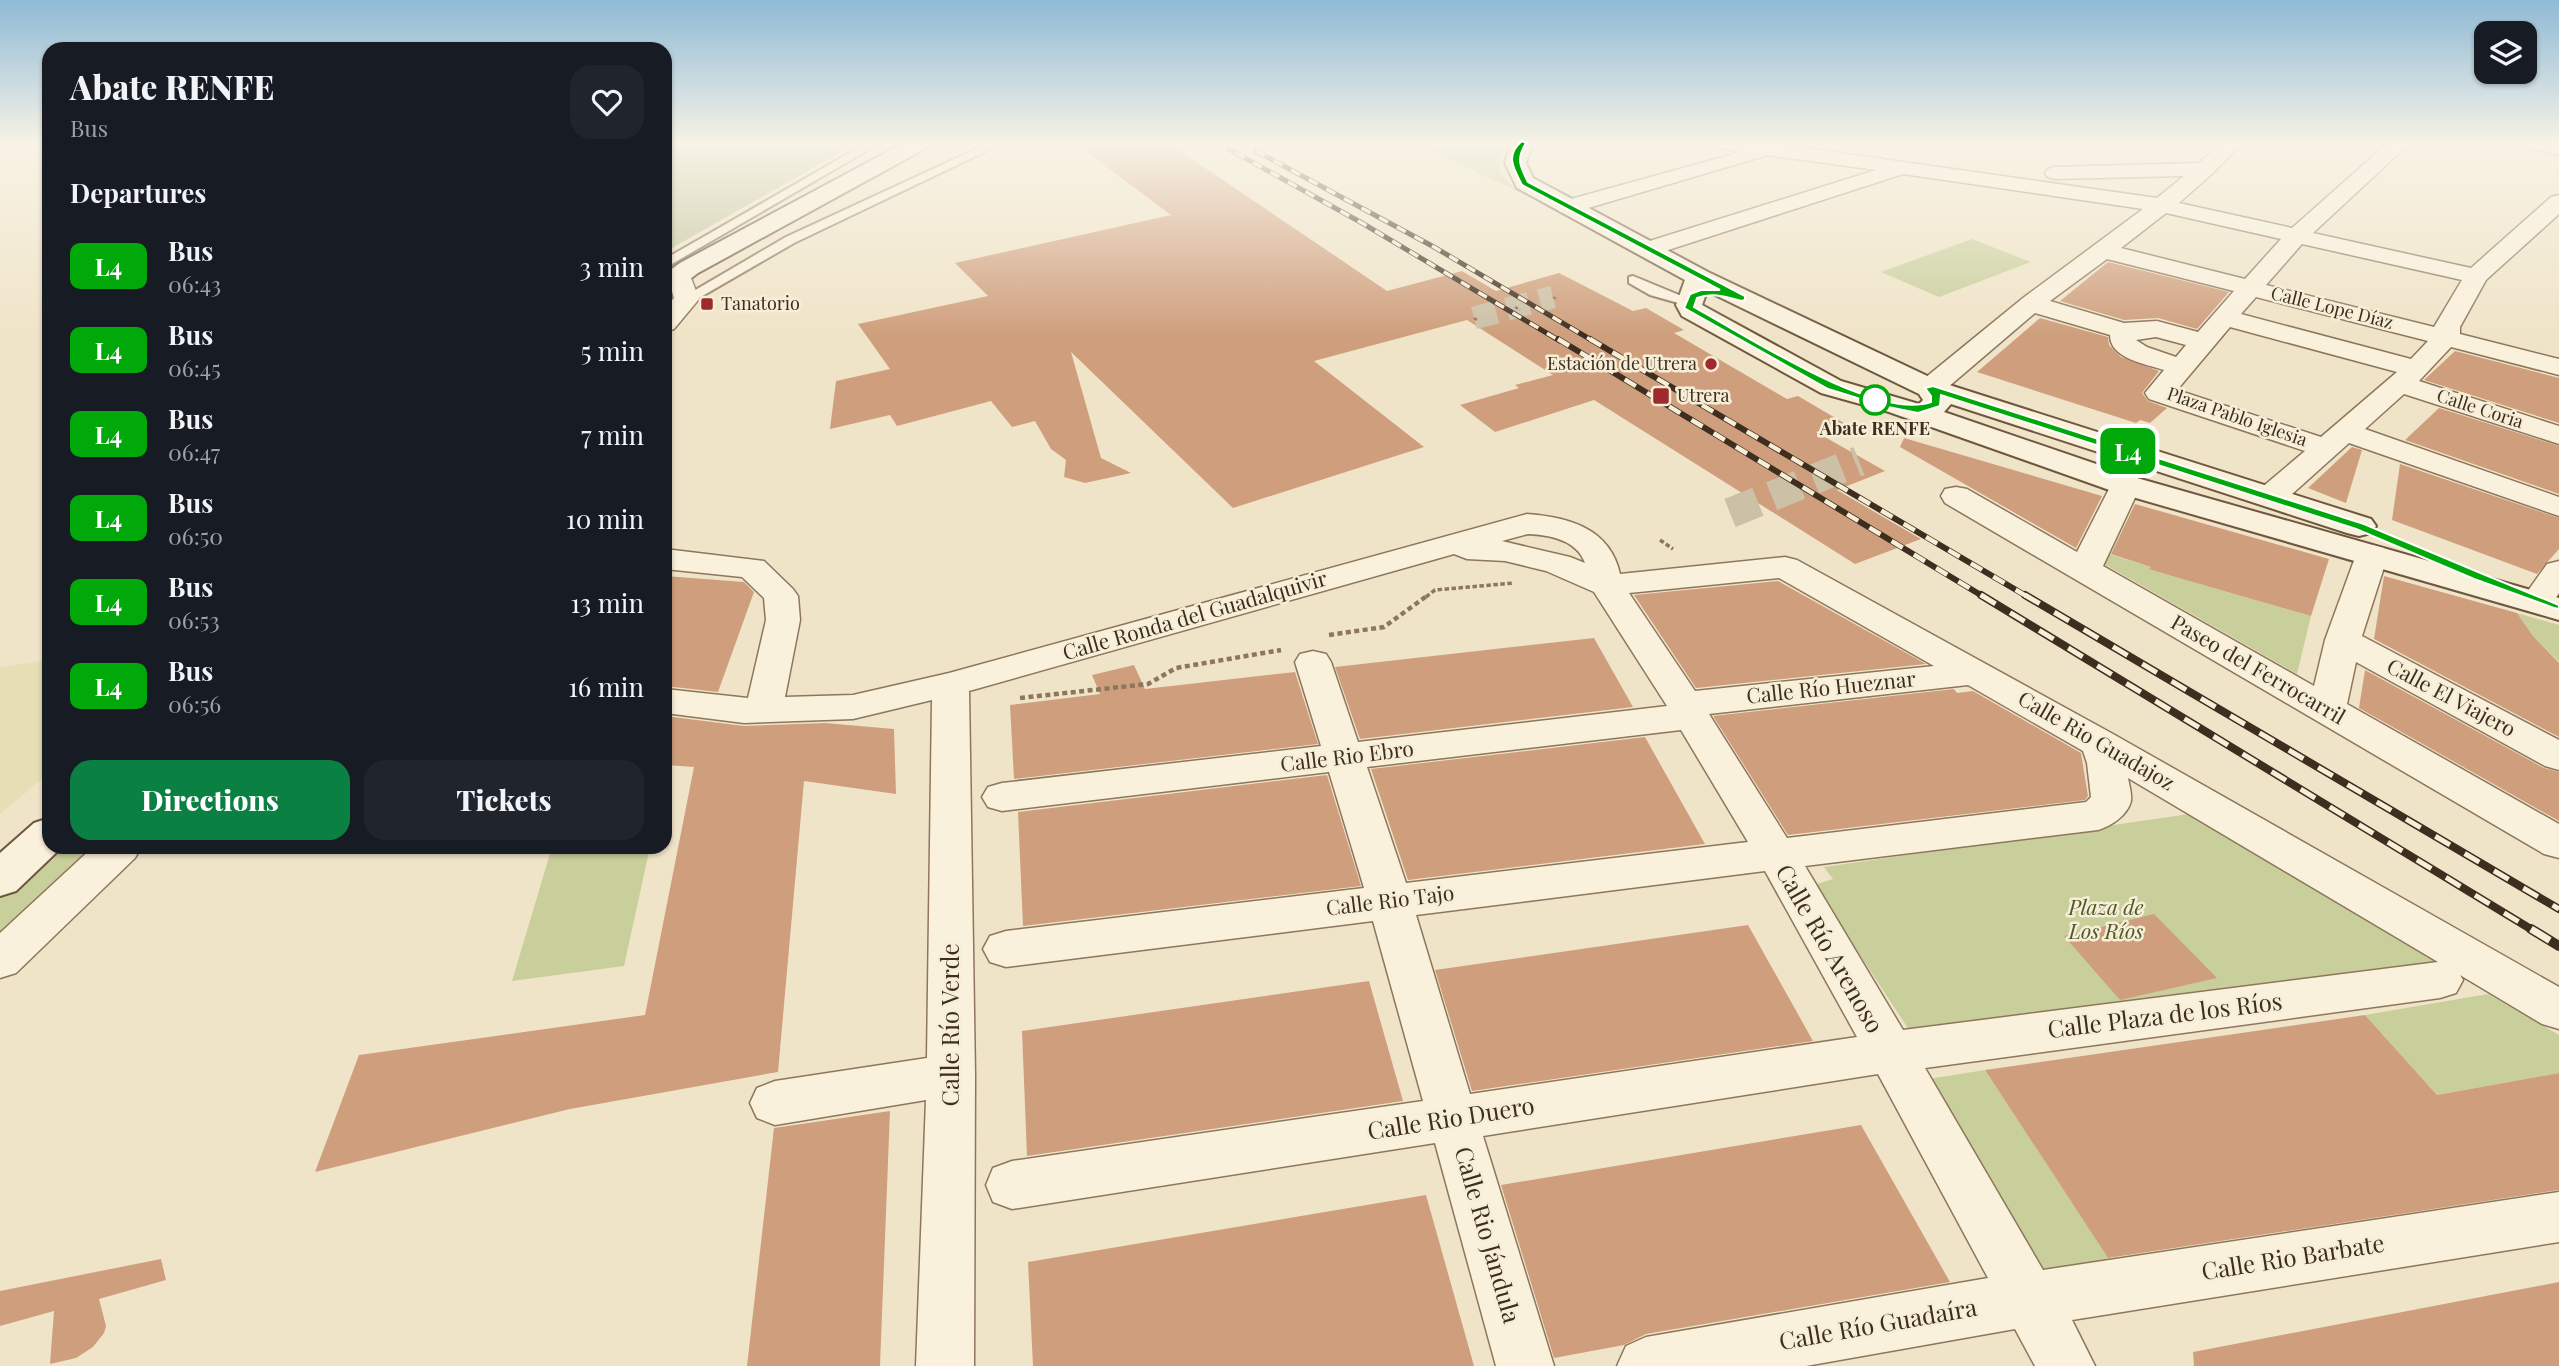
<!DOCTYPE html>
<html lang="en">
<head>
<meta charset="utf-8">
<style>
  body { margin:0; font-family:"Playfair Display",serif; background:#20242c; color:#f1f3f6; height:100vh; display:flex; flex-direction:column; font-size:26px; white-space:nowrap }
  * { box-sizing:border-box; margin:0 }
  p { font-size:23px; color:#9ea1a6 }
  .icon { flex:none; width:38px; height:38px; fill:none; stroke:currentColor; stroke-width:2; stroke-linecap:round; stroke-linejoin:round }
  .map { position:relative; flex:1; overflow:hidden }
  .sheet { position:absolute; left:42px; top:42px; width:630px; height:812px; display:flex; flex-direction:column; background:#171b24; border-radius:21px; box-shadow:0 2px 5px #0004 }
  .sheet>* { flex:none }
  .badge { padding:0 14px; border-radius:10px; font-size:24px; line-height:46px }
  .controls { position:absolute; left:2474px; top:21px; display:grid; gap:14px }
  .controls a { display:grid; place-items:center; width:63px; height:63px; border-radius:14px; background:#171b24; box-shadow:0 2px 5px #0004; font-size:35px }
  .map>.badge { position:absolute; translate:-50% -50%; box-shadow:0 0 0 4px #fff }
  h2 { padding:0 28px; font-size:26px; line-height:63px }
  .round { display:grid; place-items:center; flex:none; width:74px; height:74px; border-radius:21px; background:#20242c }
  .summary { display:flex; align-items:center; justify-content:space-between; height:119px; padding:0 28px }
  h1 { font-size:33px; font-weight:800; line-height:52px }
  .primary-button { display:flex; gap:14px; margin-top:auto; padding:14px 28px }
  .primary-button a { flex:1; height:80px; border-radius:21px; background:#0b8043; color:#fff; font-size:28px; font-weight:800; line-height:80px; text-align:center }
  .primary-button a+a { background:#20242c; color:#f1f3f6 }
  ul { padding:0; list-style:none }
  li { display:flex; align-items:center; gap:21px; height:84px; padding:0 28px }
  li div { flex:1 }
  li b { display:block; font-size:26px }
  li em { font-style:normal }
  li .badge { min-width:77px; font-weight:700; text-align:center }
  .map>svg:first-child { display:block }
  .farmland { fill:#e6deb5 }
  .green { fill:#c9cf9b }
  .cemetery { fill:#bfc49a }
  .building { fill:#cf9f7d }
  .lines { fill:none; stroke-linecap:round; stroke-linejoin:round }
  .street-tunnel-far1 { stroke:#ccc0a6; stroke-width:23; stroke-dasharray:23 11; stroke-linecap:butt }
  .street-tunnel { stroke:#ccc0a6; stroke-width:30; stroke-dasharray:30 15; stroke-linecap:butt }
  .lane-casing { stroke:#8d765c; stroke-width:4 }
  .street-casing { stroke:#8d765c; stroke-width:3 }
  .secondary-casing { stroke:#6f573f; stroke-width:4 }
  .path-far2 { stroke:#8d765c; stroke-width:2.5; stroke-dasharray:3.5 2; stroke-linecap:butt }
  .path-far1 { stroke:#8d765c; stroke-width:3.5; stroke-dasharray:4.5 2.5; stroke-linecap:butt }
  .path { stroke:#8d765c; stroke-width:4.5; stroke-dasharray:5 3.5; stroke-linecap:butt }
  .lane { fill:#faf1dc; fill-rule:evenodd }
  .street { fill:#faf1dc; fill-rule:evenodd }
  .secondary { fill:#faf1dc; fill-rule:evenodd }
  .rail-far3-casing { stroke:#3d2e20; stroke-width:5 }
  .rail-far2-casing { stroke:#3d2e20; stroke-width:6 }
  .rail-far1-casing { stroke:#3d2e20; stroke-width:8 }
  .rail-casing { stroke:#3d2e20; stroke-width:10 }
  .rail-far3 { stroke:#f7eed8; stroke-width:3.5; stroke-dasharray:10; stroke-linecap:butt }
  .rail-far2 { stroke:#f7eed8; stroke-width:4.5; stroke-dasharray:13; stroke-linecap:butt }
  .rail-far1 { stroke:#f7eed8; stroke-width:5; stroke-dasharray:17; stroke-linecap:butt }
  .rail { stroke:#f7eed8; stroke-width:7; stroke-dasharray:22; stroke-linecap:butt }
  .line { fill:#01a809; stroke:#fff; stroke-width:2 }
  .poi-dot { fill:#9e2a2b; stroke:#f7eed8; stroke-width:2.5 }
  .stop-dot { fill:#fff; stroke:#01a809; stroke-width:3.5 }
  .labels { text-anchor:middle; stroke-width:5; stroke-linejoin:round; paint-order:stroke }
  .far-poi-label { font-size:18px; fill:#3d2e20; stroke:#f7eed8; text-anchor:start }
  .far-street-label { font-size:18px; fill:#3d2e20; stroke:#f7eed8 }
  .far-stop-label { font-size:18px; font-weight:bold; fill:#3d2e20; stroke:#f7eed8 }
  .street-label { font-size:21px; fill:#3d2e20; stroke:#f7eed8 }
  .park-label { font-size:21px; font-style:italic; fill:#4d5a26; stroke:#f7eed8 }
  .near-street-label { font-size:24px; fill:#3d2e20; stroke:#f7eed8 }
</style>
</head>
<body>
<div class="map">
<svg width="2559" height="1366" viewBox="0 0 2559 1366">
  <rect width="100%" height="100%" fill="#f0e4c8"/>
  <path class="farmland" d="M49 660V773L0 814V667Z"/>
  <g class="green">
    <path d="M1411 143H1508L1501 157 1500 172 1513 187 1527 195Z"/>
    <path d="M1972 239 2031 262 1939 297 1881 272Z"/>
    <path d="M2109 554 2151 567 2150 569 2172 576 2311 616 2297 674 2104 564Z"/>
    <path d="M2517 613 2559 625V662L2533 636Z"/>
    <path d="M2196 813 2450 963 1915 1039 1814 885 1833 879 1824 867Z"/>
    <path d="M54 847H107L0 948V897Z"/>
    <path d="M552 847H650L624 966 512 981Z"/>
    <path d="M2488 994 2559 1035V1073L2437 1095 2365 1015Z"/>
    <path d="M1985 1070 2118 1273 2037 1280 1922 1080Z"/>
  </g>
  <path class="cemetery" d="M665 143H857L665 252Z"/>
  <g class="building">
    <path d="M1075 143H1168L1387 291 1462 271 1496 291 1559 273 1633 311 1646 308 1684 330 1674 333 1787 399 1798 396 1844 423 1816 432 1885 471 1837 490 1921 539 1855 564 1594 400 1495 432 1460 405 1519 388 1515 385 1553 375 1467 320 1314 361 1424 447 1233 508 1071 352 1101 458 1131 473 1085 483 1064 477 1066 460 1051 449 1035 421 1012 427 991 401 897 426 890 415 830 429 836 381 890 369 858 324 988 296 955 263 1171 215Z"/>
    <path d="M2108 262 2229 292 2197 329 2158 318 2124 320 2060 301Z"/>
    <path d="M2040 318 2108 337 2109 345 2121 357 2159 371 2142 393 2148 401 2167 408 2150 423 2140 420 2136 423 1977 372Z"/>
    <path d="M2455 351 2559 378V423L2424 380Z"/>
    <path d="M2439 408 2559 446V494L2405 440Z"/>
    <path d="M1904 438 2102 496 2076 548 1900 447Z"/>
    <path d="M2352 447 2362 450 2346 503 2308 488Z"/>
    <path d="M2400 464 2559 518V549L2537 574 2392 520Z"/>
    <path d="M2135 504 2329 559 2311 616 2172 576 2149 569 2151 567 2111 554Z"/>
    <path d="M665 576 744 582 754 592 718 692 665 686Z"/>
    <path d="M2384 576 2517 613 2533 636 2559 663V737L2374 639Z"/>
    <path d="M1778 581 1926 664 1696 688 1634 595Z"/>
    <path d="M1594 638 1633 707 1360 739 1335 667Z"/>
    <path d="M1134 665 1145 689 1295 672 1318 744 1014 779 1010 705 1100 694 1092 675Z"/>
    <path d="M2365 670 2544 768 2559 772V821L2359 708Z"/>
    <path d="M1954 689 1957 693 1973 691 2081 753 2088 796 2085 800 1788 835 1713 716Z"/>
    <path d="M665 716 744 726 825 723 894 729 896 794 804 781 778 1072 570 1109 315 1172 359 1055 645 1015 694 767 665 765Z"/>
    <path d="M1645 737 1705 844 1408 880 1371 769Z"/>
    <path d="M1327 775 1361 886 1023 926 1018 812Z"/>
    <path d="M2154 914 2217 978 2120 1000 2064 936Z"/>
    <path d="M1748 925 1813 1041 1472 1091 1435 970Z"/>
    <path d="M1369 981 1403 1101 1027 1156 1022 1031Z"/>
    <path d="M2365 1015 2437 1095 2559 1073V1190L2108 1258 1985 1070Z"/>
    <path d="M890 1111 880 1366H747L774 1128Z"/>
    <path d="M1861 1125 1950 1282 1646 1334 1624 1345 1554 1358 1501 1185Z"/>
    <path d="M1426 1195 1474 1366H1033L1028 1262Z"/>
    <path d="M161 1259 166 1280 99 1299 106 1326 104 1333 93 1347 76 1358 50 1364 54 1311 0 1326V1291Z"/>
    <path d="M2559 1282V1366H2194L2193 1352Z"/>
  </g>
  <g class="lines">
    <path class="street-tunnel-far1" d="M1474 318 1553 297"/>
    <path class="street-tunnel" d="M1730 513 1859 461"/>
    <defs>
      <g id="lane">
        <path d="M867 143H880L665 268V259Z"/>
        <path d="M989 143H1003L794 243 692 302H682L680 299 786 237Z"/>
        <path d="M1633 276 1696 302 1689 306 1650 295 1629 283V277Z"/>
      </g>
      <g id="street">
        <path d="M1711 143H1769L2157 198 2184 176 2055 179 2048 177 2045 173 2048 169 2055 167 2199 163 2220 143H2242L2213 173 2179 203 2292 228 2388 143H2410L2313 233 2471 268 2551 197 2559 195V214L2486 280 2460 327V334L2559 359V375L2451 347 2419 381 2559 426V444L2404 394 2365 429 2559 497V516L2349 443 2282 503 2271 505 2260 503 2256 496 2260 489 2305 451 2149 399 2145 393 2164 370C2146 364 2110 359 2110 335L2035 313 1940 394 1930 396 1920 394 1916 388 1920 382 2023 298 2143 209 1903 174 1656 254H1640L1636 249 1640 244 1876 170 1768 155 1568 214 1560 212 1557 207 1560 202 1741 152 1714 147ZM2166 213 2281 239 2245 279 2121 248ZM2302 244 2462 280 2434 327 2266 285ZM2107 259 2234 291 2198 332 2157 321 2124 323 2050 301ZM2256 297 2428 341 2411 359 2241 314ZM2230 327 2397 372 2321 437 2177 390ZM2156 337 2186 345 2176 357 2147 347 2136 340Z"/>
        <path d="M2524 143H2559V155L2527 147Z"/>
        <path d="M679 268 688 270 699 299 674 329 665 332V308L674 298 667 275 670 270Z"/>
        <path d="M2126 476 2137 479 2141 485 2103 566 2314 686 2325 640 2356 555 2360 548 2372 545 2384 548 2388 555 2362 636 2559 740V770L2545 766 2356 662 2347 704 2559 824V858L2544 854 1945 503 1941 496 1945 489 1956 487 1967 489 2077 552 2111 485 2115 479Z"/>
        <path d="M1527 514C1568 517 1610 528 1620 574L1785 557 1797 560 2113 734 2559 987V1029L2542 1024 2460 975 2463 980 2456 993 2440 998 1925 1068 2043 1270 2559 1192V1242L2072 1320 2095 1366H2035L2015 1329 1806 1366H1617L1626 1346 1646 1337 1988 1278 1878 1074 1483 1136 1554 1366H1496L1435 1143 1012 1209 993 1202 986 1185 993 1168 1012 1161 1423 1101 1373 921 1006 967 990 962 983 949 990 936 1006 931 1364 888 1329 772 1002 811 988 807 982 797 988 787 1002 783 1321 746 1295 662 1300 654 1313 651 1326 654 1331 662 1358 742 1667 706 1594 592 1546 571 1505 561 1467 559 1454 554 969 691 975 1075 974 1366H916L926 1100 775 1125 757 1118 750 1103 757 1088 775 1081 927 1058 932 700 853 719 744 723 665 713V689L748 698 766 620 764 598 742 577 665 569V549L764 561 793 589 798 596 800 620 785 697 853 695 949 673ZM1528 534C1550 535 1577 540 1585 563L1570 557 1502 541ZM1779 578 1934 666 1695 691 1629 593ZM1968 685 2083 751 2087 763 2091 797 2086 802 1787 838 1709 714ZM1681 730 1748 842 1406 883 1367 767ZM2128 778 2438 962 1903 1030 1805 866 2098 830C2111 826 2127 816 2131 801 2132 794 2129 784 2128 778ZM1765 871 1857 1037 1470 1094 1416 915Z"/>
        <path d="M2559 561V593L2549 609 2537 612 2525 609 2520 602 2547 564Z"/>
        <path d="M93 847H141L135 858 16 973 0 978V933Z"/>
      </g>
      <g id="secondary">
        <path d="M904 143H931L928 147 698 273 674 291 665 294V274L680 263Z"/>
        <path d="M1511 143H1532L1526 163 1533 178 1708 272 1940 382 2371 519 2376 526 2371 533 2359 536 2347 533 1951 404 1944 412 2137 478 2559 598V620L2115 492 1889 412 1821 393 1682 316 1676 305 1685 280 1517 188 1505 163ZM1707 291 1919 394 1923 400 1919 404 1841 381 1702 305Z"/>
        <path d="M49 818V847H62L16 891 0 896V853L34 823Z"/>
      </g>
    </defs>
    <use href="#lane" class="lane-casing"/>
    <use href="#street" class="street-casing"/>
    <use href="#secondary" class="secondary-casing"/>
    <g class="path-far2">
      <path d="M1553 297 1558 300"/>
      <path d="M1515 307 1520 310"/>
      <path d="M1474 318 1478 321"/>
    </g>
    <g class="path-far1">
      <path d="M1660 540 1673 549"/>
      <path d="M1426 597 1435 590 1514 583"/>
    </g>
    <g class="path">
      <path d="M1329 635 1384 627 1428 595"/>
      <path d="M1020 698 1148 684 1176 668 1281 650"/>
    </g>
    <use href="#lane" class="lane"/>
    <use href="#street" class="street"/>
    <use href="#secondary" class="secondary"/>
    <defs>
      <g id="rail-far3">
        <path d="M1218 143 1362 223 1560 341"/>
        <path d="M1256 151 1434 247 1593 341"/>
      </g>
      <g id="rail-far2">
        <path d="M1558 339 1984 597"/>
        <path d="M1590 339 2028 597"/>
      </g>
      <g id="rail-far1">
        <path d="M1981 595 2534 931"/>
        <path d="M2025 595 2559 909"/>
      </g>
      <path id="rail" d="M2531 929 2559 946"/>
    </defs>
    <use href="#rail-far3" class="rail-far3-casing"/>
    <use href="#rail-far2" class="rail-far2-casing"/>
    <use href="#rail-far1" class="rail-far1-casing"/>
    <use href="#rail" class="rail-casing"/>
    <use href="#rail-far3" class="rail-far3"/>
    <use href="#rail-far2" class="rail-far2"/>
    <use href="#rail-far1" class="rail-far1"/>
    <use href="#rail" class="rail"/>
  </g>
  <linearGradient id="sky" x2="0" y2="1"><stop stop-color="#8fbad6"/><stop offset="0.43" stop-color="#f8f3e6"/><stop offset="1" stop-color="#f8f3e6" stop-opacity="0"/></linearGradient>
  <rect width="2559" height="335" fill="url(#sky)"/>
  <path class="line" d="M1522 141 1526 143C1516 159 1520 166 1528 182L1745 296V300L1741 301C1726 297 1713 292 1697 298L1694 307C1746 335 1875 421 1931 402V396L1925 388 1933 386 2364 524 2483 574 2559 605V609L2554 608 2474 579 2356 529 1941 395 1940 406 1918 413 1883 406 1828 389 1684 308 1690 294 1701 290H1720L1522 185C1513 168 1505 155 1522 141Z"/>
  <g class="poi-dot">
    <rect x="700" y="297" width="14" height="14" rx="3.5"/>
    <circle cx="1711" cy="364" r="7"/>
    <rect x="1652" y="387" width="18" height="18" rx="3.5"/>
  </g>
  <circle class="stop-dot" cx="1875" cy="400" r="14"/>
  <g class="labels">
    <g class="far-poi-label">
      <text x="721" y="310">Tanatorio</text>
      <text x="1697" y="370" text-anchor="end">Estación de Utrera</text>
      <text x="1677" y="402">Utrera</text>
    </g>
    <g class="far-street-label">
      <text transform="translate(2332 308) rotate(14)" y="6">Calle Lope Díaz</text>
      <text transform="translate(2480 409) rotate(18)" y="6">Calle Coria</text>
      <text transform="translate(2237 417) rotate(19)" y="6">Plaza Pablo Iglesia</text>
    </g>
    <g class="far-stop-label">
      <text x="1875" y="435">Abate RENFE</text>
    </g>
    <g class="street-label">
      <text transform="translate(1195 616) rotate(-16)" y="7">Calle Ronda del Guadalquivir</text>
      <text transform="translate(2258 670) rotate(30)" y="7">Paseo del Ferrocarril</text>
      <text transform="translate(1831 688) rotate(-6)" y="7">Calle Río Hueznar</text>
      <text transform="translate(2451 698) rotate(28)" y="7">Calle El Viajero</text>
      <text transform="translate(2096 741) rotate(30)" y="7">Calle Rio Guadajoz</text>
      <text transform="translate(1347 757) rotate(-7)" y="7">Calle Rio Ebro</text>
      <text transform="translate(1390 901) rotate(-7)" y="7">Calle Rio Tajo</text>
    </g>
    <g class="park-label">
      <text x="2106" y="915">Plaza de<tspan x="2106" dy="24">Los Ríos</tspan></text>
    </g>
    <g class="near-street-label">
      <text transform="translate(1829 949) rotate(60)" y="8">Calle Río Arenoso</text>
      <text transform="translate(2165 1016) rotate(-7)" y="8">Calle Plaza de los Ríos</text>
      <text transform="translate(951 1025) rotate(-90)" y="8">Calle Río Verde</text>
      <text transform="translate(1451 1119) rotate(-9)" y="8">Calle Rio Duero</text>
      <text transform="translate(1487 1235) rotate(74)" y="8">Calle Rio Jándula</text>
      <text transform="translate(2293 1258) rotate(-9)" y="8">Calle Rio Barbate</text>
      <text transform="translate(1878 1325) rotate(-10)" y="8">Calle Río Guadaíra</text>
    </g>
  </g>
</svg>
<div class="controls">
<a><svg class="icon" aria-label="layers" viewBox="0 0 24 24"><path d="M12 4l9 5-9 5-9-5zM3 14l9 5 9-5"/></svg></a>
</div>
<b class="badge" style="left:2128px;top:451px;background:#01a809;color:#fff">L4</b>
<section class="sheet">
<div class="summary"><div><h1>Abate RENFE</h1><p>Bus</p></div><a class="round"><svg class="icon" aria-label="heart" viewBox="0 0 24 24"><path d="M12 20l-8-8c-3-5 5-10 8-4 3-6 11-1 8 4z"/></svg></a></div>
<h2>Departures</h2>
<ul>
<li><span class="badge" style="background:#01a809;color:#fff">L4</span><div><b>Bus</b><p>06:43</p></div><em>3 min</em></li>
<li><span class="badge" style="background:#01a809;color:#fff">L4</span><div><b>Bus</b><p>06:45</p></div><em>5 min</em></li>
<li><span class="badge" style="background:#01a809;color:#fff">L4</span><div><b>Bus</b><p>06:47</p></div><em>7 min</em></li>
<li><span class="badge" style="background:#01a809;color:#fff">L4</span><div><b>Bus</b><p>06:50</p></div><em>10 min</em></li>
<li><span class="badge" style="background:#01a809;color:#fff">L4</span><div><b>Bus</b><p>06:53</p></div><em>13 min</em></li>
<li><span class="badge" style="background:#01a809;color:#fff">L4</span><div><b>Bus</b><p>06:56</p></div><em>16 min</em></li>
</ul>
<div class="primary-button"><a>Directions</a><a>Tickets</a></div>
</section>
</div>
</body>
</html>
